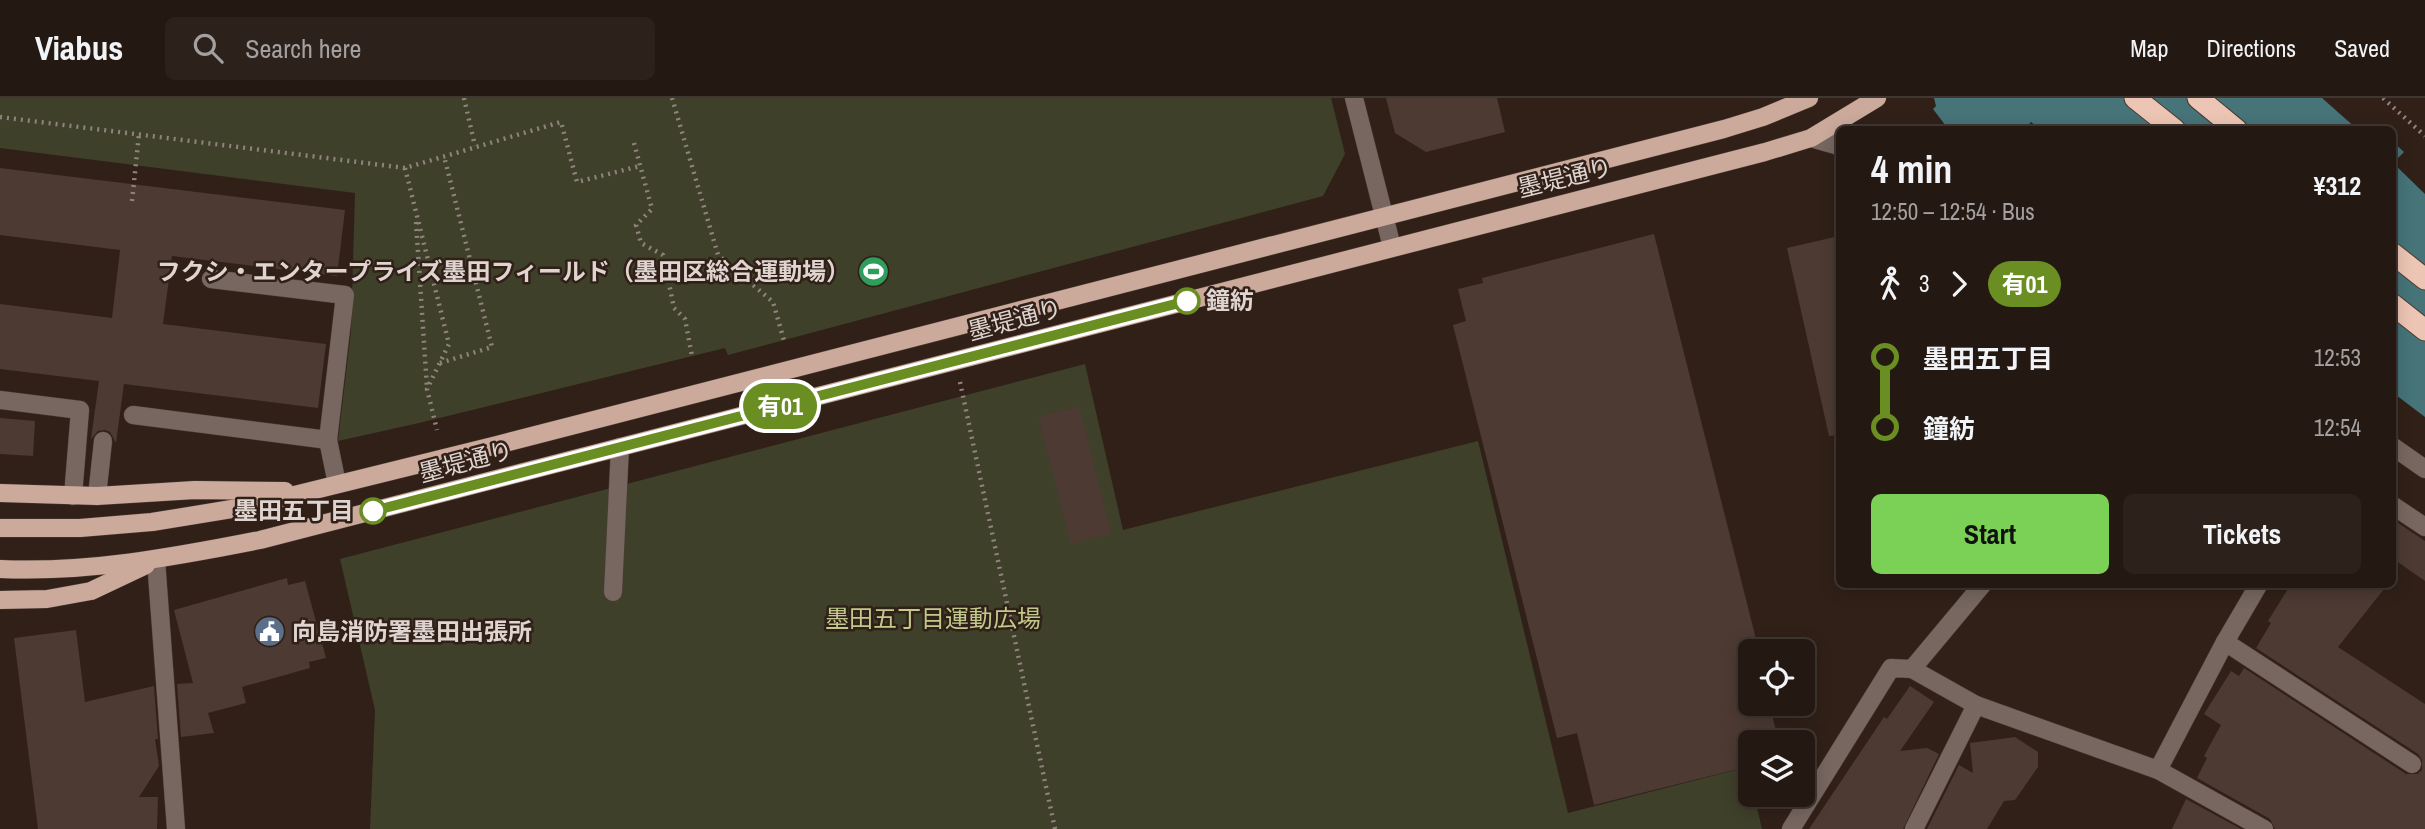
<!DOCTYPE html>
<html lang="en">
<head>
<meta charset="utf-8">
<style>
  body { margin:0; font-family:"Archivo Narrow","Noto Sans JP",sans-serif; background:#2c211b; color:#f1f3f6; height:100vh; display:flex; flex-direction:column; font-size:26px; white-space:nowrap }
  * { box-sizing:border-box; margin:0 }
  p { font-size:23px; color:#a3a09f }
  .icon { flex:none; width:38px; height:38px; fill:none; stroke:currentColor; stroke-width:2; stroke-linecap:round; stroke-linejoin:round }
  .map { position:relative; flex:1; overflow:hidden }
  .panel { position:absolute; left:1836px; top:28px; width:560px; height:462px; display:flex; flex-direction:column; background:#241812; border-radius:10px; box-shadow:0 4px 18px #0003,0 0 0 2px #413732 }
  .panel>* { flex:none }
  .badge { padding:0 14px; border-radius:23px; font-size:24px; line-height:46px }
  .buttons { position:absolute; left:1738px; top:541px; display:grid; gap:14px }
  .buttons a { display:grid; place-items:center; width:77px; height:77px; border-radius:10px; background:#241812; box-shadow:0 4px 18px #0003,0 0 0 2px #413732; font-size:35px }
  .map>.badge { position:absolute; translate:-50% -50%; box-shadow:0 0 0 4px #fff }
  .legs { display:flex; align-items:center; gap:10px; height:77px; padding:0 35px; font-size:23px }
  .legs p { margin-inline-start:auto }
  .head { display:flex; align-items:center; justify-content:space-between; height:119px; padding:0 35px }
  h1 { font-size:38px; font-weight:700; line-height:52px }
  .cta { display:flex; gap:14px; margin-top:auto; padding:14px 35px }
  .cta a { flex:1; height:80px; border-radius:10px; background:#7bd156; color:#111; font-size:28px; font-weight:700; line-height:80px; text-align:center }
  .cta a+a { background:#2c211b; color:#f1f3f6 }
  ul { padding:0 35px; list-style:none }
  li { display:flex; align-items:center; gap:24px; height:70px; font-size:26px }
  li i { display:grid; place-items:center; width:10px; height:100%; margin:0 9px; background:currentColor }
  li i::after { content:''; width:18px; height:18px; margin:-9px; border:5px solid; border-radius:50%; background:#241812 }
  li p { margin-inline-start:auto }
  li:first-child i { background:linear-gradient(#0000 50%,currentColor 0) }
  li:last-child i { background:linear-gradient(currentColor 50%,#0000 0) }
  header { display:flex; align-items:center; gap:42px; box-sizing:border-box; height:98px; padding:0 35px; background:#241812; border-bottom:2px solid #413732 }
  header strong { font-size:33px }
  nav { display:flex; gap:38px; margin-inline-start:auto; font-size:24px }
  .search { width:490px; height:63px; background:#2c211b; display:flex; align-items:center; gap:18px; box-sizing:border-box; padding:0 24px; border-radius:10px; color:#a3a09f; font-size:26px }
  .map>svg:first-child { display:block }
  .green { fill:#3e402a }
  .water { fill:#467479 }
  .building { fill:#4d3a33 }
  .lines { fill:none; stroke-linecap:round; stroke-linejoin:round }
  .minor-casing { stroke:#4c3d35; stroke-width:19 }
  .major-casing { stroke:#4c3d35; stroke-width:19 }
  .highway-casing { stroke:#4c3d35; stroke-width:23 }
  .path { stroke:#90837d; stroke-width:4.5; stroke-dasharray:2 5; stroke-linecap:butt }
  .minor { stroke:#776760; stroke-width:18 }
  .major { stroke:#cbaa9c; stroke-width:18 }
  .highway { stroke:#edc5b4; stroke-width:21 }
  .line-1-casing { stroke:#fff; stroke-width:16 }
  .line-1 { stroke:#6b8e23; stroke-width:10 }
  .stop-1-dot { fill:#fff; stroke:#6b8e23; stroke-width:3.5 }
  .labels { text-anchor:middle; stroke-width:5; stroke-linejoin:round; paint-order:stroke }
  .street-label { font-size:24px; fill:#dfd4cf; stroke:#302018 }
  .poi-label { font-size:24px; font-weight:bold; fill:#dfd4cf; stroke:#302018; text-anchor:end }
  .stop-label { font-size:24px; font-weight:bold; fill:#dfd4cf; stroke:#302018; text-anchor:start }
  .park-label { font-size:24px; fill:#c2c98c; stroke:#302018 }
</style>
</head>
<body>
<header>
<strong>Viabus</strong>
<div class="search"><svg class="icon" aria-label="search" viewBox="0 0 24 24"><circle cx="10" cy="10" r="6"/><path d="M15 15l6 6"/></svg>Search here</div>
<nav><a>Map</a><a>Directions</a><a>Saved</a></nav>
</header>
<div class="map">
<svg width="2425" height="731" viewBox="0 0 2425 731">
  <rect width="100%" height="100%" fill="#302018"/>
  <g class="green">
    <path d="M0 0H1331L1345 56 1323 98 728 257 725 250 419 325 338 343 351 233 355 95 0 50Z"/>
    <path d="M1085 266 1123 432 1478 343 1568 715 1747 669 1750 696 1754 697 1762 731H370L375 612 340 461Z"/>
  </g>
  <g class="water">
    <path d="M1934 0H2322L2357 31 2041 32 2031 24 2025 31 1949 32 1933 11 1936 8Z"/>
    <path d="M2392 43 2404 54 2393 65 2425 96V319L2392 294Z"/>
  </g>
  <g class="building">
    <path d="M1386 0H1497L1505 34 1426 54 1395 35Z"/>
    <path d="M0 70 345 112 337 178 172 158 163 226 326 246 318 310 124 286 116 345 110 334 105 332 98 333 91 341 99 283 0 271V206L112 220 120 152 0 137Z"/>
    <path d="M1654 136 1759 553H1750V606H1769L1779 644H1750V668L1594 707 1577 635 1557 640 1453 227 1466 223 1458 191 1483 185 1482 180Z"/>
    <path d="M1839 138V337L1829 338 1787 150Z"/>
    <path d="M1079 308 1111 436 1071 446 1038 319Z"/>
    <path d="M0 320 35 323 33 358 0 356Z"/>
    <path d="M2392 421 2425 443V483L2392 460Z"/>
    <path d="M287 480 288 487 305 483 326 560 309 564 310 570 242 589 246 605 208 615 214 635 181 639 177 586 193 585 174 512Z"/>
    <path d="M2291 486H2388L2338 549 2425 606V731H2275L2270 721 2197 680 2207 660 2204 658 2221 627 2204 616 2231 573 2239 578 2244 570 2406 676H2417L2422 672V662L2418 656 2256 550 2271 525 2268 523Z"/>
    <path d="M76 532 85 604 154 588 158 641H155L159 668 139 699H158L157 731H38L14 540Z"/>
    <path d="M1910 588 1934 604 1900 653 1927 650 1939 656 1903 731H1809L1884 619 1887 621Z"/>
    <path d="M2015 639 2038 654V669L2015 702 2004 703 1987 731H1927L1959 667 1973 675 1970 645Z"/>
    <path d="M2186 701 2241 731H2172Z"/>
  </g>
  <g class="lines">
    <defs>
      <g id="minor">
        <path d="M1354 0 1392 149"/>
        <path d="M1811 40 1839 48"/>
        <path d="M0 302 80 312 73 398"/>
        <path d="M133 317 328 342 345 197 211 181"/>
        <path d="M328 342 337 386"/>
        <path d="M2392 348 2425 371"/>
        <path d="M97 398 103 343"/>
        <path d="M2392 407 2425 429"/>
        <path d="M156 462 176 731"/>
        <path d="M613 494 620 349"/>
        <path d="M2225 544 2412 666"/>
        <path d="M1912 571 1976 607 2158 672 2264 731"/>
        <path d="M2158 672 2225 544 2259 486"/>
        <path d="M1791 731 1891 570 1912 571 1983 486"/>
        <path d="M1914 731 1976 607"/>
      </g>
      <g id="major">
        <path d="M0 395 97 398 195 392 285 393"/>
        <path d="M0 430H80L152 424 250 408 497 347 1724 31 1763 19 1809 0"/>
        <path d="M0 471C87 475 174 459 260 442L1765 54 1811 40 1877 0"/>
        <path d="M0 502 47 501 91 493 146 467"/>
      </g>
      <g id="highway">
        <path d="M2135 0 2175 32"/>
        <path d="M2198 0 2237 32"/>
        <path d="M2392 155 2425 181"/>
        <path d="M2392 206 2425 232"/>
      </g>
    </defs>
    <use href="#minor" class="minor-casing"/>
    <use href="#major" class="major-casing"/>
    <use href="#highway" class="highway-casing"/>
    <g class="path">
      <path d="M464 0 475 48"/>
      <path d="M672 0 718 157 773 204 785 246"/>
      <path d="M2383 0 2425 38"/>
      <path d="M0 19 405 70 561 24 577 84 640 68"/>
      <path d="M634 45 652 111 636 127 641 145 663 157 674 210 685 221 692 258"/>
      <path d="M405 70 449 246 427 291 437 332"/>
      <path d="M132 103 139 36"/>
      <path d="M416 124 427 290"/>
      <path d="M440 265 492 249 444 58"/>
      <path d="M960 284 1055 731"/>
    </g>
    <use href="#minor" class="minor"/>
    <use href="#major" class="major"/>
    <use href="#highway" class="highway"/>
  </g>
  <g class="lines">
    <defs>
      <path id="line-1" d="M373 413 1187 203"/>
    </defs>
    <use href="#line-1" class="line-1-casing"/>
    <use href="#line-1" class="line-1"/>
  </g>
  <defs>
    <symbol id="stadium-disc" viewBox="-11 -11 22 22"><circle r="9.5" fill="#2e9e5b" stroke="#302018"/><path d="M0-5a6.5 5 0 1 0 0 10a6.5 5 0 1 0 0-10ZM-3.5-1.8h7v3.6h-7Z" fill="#fff"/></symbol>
    <symbol id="civic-disc" viewBox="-11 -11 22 22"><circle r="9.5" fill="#5c6f8a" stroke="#302018"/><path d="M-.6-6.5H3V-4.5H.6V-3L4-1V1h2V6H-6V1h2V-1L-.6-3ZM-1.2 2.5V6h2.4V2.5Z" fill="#fff"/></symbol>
  </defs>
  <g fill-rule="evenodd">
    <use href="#stadium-disc" x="856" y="156" width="35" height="35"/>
    <use href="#civic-disc" x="252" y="516" width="35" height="35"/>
  </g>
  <g class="stop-1-dot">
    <circle cx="1187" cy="203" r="12"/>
    <circle cx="373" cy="413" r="12"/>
  </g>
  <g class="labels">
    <g class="street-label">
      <text transform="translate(1565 80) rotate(-14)" y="8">墨堤通り</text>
      <text transform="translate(1015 222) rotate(-15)" y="8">墨堤通り</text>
      <text transform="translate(466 364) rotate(-15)" y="8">墨堤通り</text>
    </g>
    <g class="poi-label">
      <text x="850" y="182">フクシ・エンタープライズ墨田フィールド（墨田区総合運動場）</text>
      <text x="292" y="542" text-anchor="start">向島消防署墨田出張所</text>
    </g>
    <g class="stop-label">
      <text x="1206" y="211">鐘紡</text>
      <text x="354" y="421" text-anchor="end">墨田五丁目</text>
    </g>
    <g class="park-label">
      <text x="933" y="529">墨田五丁目運動広場</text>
    </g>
  </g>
</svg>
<div class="buttons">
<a><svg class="icon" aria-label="locate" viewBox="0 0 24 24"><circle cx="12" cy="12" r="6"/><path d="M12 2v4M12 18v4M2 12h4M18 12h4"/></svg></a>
<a><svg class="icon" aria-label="layers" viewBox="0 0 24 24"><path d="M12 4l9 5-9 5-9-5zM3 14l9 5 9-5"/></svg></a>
</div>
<b class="badge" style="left:780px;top:308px;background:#6b8e23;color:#fff">有01</b>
<section class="panel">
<div class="head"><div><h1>4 min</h1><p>12:50 – 12:54 · Bus</p></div><b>¥312</b></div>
<div class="legs"><svg class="icon" aria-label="walk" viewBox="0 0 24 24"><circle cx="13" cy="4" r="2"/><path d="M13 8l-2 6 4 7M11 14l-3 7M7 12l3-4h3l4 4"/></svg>3<svg class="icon" aria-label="forward" viewBox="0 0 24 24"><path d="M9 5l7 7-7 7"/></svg><b class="badge" style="background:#6b8e23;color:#fff">有01</b></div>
<ul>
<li><i style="color:#6b8e23"></i><b>墨田五丁目</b><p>12:53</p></li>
<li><i style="color:#6b8e23"></i><b>鐘紡</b><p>12:54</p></li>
</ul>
<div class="cta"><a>Start</a><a>Tickets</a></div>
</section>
</div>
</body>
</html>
